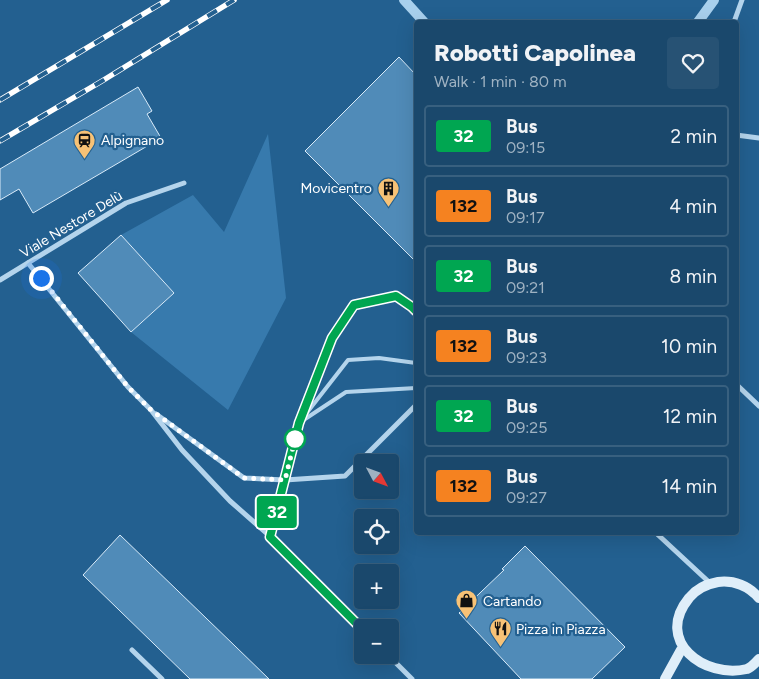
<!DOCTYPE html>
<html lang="en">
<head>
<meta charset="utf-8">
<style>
  body { margin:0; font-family:Figtree,sans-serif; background:#275274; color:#f1f3f6; height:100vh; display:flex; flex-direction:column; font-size:19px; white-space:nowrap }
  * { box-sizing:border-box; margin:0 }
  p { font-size:16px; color:#9fb2c2 }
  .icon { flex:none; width:28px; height:28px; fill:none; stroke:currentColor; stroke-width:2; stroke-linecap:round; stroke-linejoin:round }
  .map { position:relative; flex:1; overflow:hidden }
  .details { position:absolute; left:414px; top:20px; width:325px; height:515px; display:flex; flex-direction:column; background:#1a486c; border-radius:5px; box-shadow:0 5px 20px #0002,0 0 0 1px #38607f }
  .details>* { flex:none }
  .badge { padding:0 10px; border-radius:4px; font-size:18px; line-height:32px }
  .needle { width:32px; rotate:131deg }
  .tools { position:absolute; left:354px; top:454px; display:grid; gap:10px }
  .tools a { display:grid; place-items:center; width:45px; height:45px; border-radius:5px; background:#1a486c; box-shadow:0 5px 20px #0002,0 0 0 1px #38607f; font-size:25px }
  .you { position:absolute; width:25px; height:25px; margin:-12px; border:4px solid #fff; border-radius:50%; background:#1a73e8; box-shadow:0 0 0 8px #1a73e833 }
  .map>.badge { position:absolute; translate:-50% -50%; box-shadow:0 0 0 2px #fff }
  .round { display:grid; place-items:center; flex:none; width:52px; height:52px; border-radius:5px; background:#275274 }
  .summary { display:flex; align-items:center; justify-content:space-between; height:85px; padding:0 20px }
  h1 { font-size:24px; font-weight:800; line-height:38px }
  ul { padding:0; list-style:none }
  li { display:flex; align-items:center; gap:15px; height:62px; margin:0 10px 8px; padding:0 10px; border:2px solid #38607f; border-radius:5px }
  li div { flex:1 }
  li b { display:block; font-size:19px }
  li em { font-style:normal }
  li .badge { min-width:55px; font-weight:700; text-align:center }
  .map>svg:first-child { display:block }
  .green { fill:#377aad }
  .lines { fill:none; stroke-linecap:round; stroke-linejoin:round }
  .stream { stroke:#a8d0ed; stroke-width:10 }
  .building { fill:#508bb8; stroke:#d9ebf9 }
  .lane { stroke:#b4d4ec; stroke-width:4 }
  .street { stroke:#b4d4ec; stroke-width:5 }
  .secondary { stroke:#dfeef9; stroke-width:10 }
  .rail-casing { stroke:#fff; stroke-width:5.5 }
  .rail { stroke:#236090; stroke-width:4; stroke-dasharray:11; stroke-linecap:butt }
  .line-casing { stroke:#fff; stroke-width:11 }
  .line { stroke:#00a651; stroke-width:8 }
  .walk { stroke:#fff; stroke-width:5; stroke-dasharray:0 9 }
  .stop-dot { fill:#fff; stroke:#00a651; stroke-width:2.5 }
  .labels { text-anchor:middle; stroke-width:4.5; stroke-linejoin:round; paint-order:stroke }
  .poi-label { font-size:14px; fill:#fff; stroke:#236090; text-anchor:start }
  .street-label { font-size:14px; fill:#fff; stroke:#236090 }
</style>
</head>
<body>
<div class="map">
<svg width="759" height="679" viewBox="0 0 759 679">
  <rect width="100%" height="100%" fill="#236090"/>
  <path class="green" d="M268 134 286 298 228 410 131 332 174 293 121 235 193 195 224 232Z"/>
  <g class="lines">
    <g class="stream">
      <path d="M404 0 424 22"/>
      <path d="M698 22 714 0"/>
    </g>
  </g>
  <g class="building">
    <path d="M399 57 416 75V262L305 151Z"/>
    <path d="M138 87 152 111 147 114 161 138 33 213 19 189 0 200V169Z"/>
    <path d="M121 235 174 293 131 332 78 273Z"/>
    <path d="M120 535 235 646 269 679H190L83 575Z"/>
    <path d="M525 546 625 647 592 679H521L459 613 504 570 502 569Z"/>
  </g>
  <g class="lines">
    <g class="lane">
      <path d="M302 419 348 360 379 358 416 363"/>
      <path d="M302 421 346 392 416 388"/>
      <path d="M285 480 299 423 332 338 354 305 396 296 412 307 416 311"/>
    </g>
    <g class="street">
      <path d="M734 22 742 0"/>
      <path d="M736 135 759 138"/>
      <path d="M28 263 128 387 151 410 182 450 230 501 271 537 362 629"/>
      <path d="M0 280 126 203 184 183"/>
      <path d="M736 384 759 406"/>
      <path d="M156 414 244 478 285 480 345 476 416 405"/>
      <path d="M655 532 710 583"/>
      <path d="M271 537 285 480"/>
      <path d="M132 650 162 679"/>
      <path d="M388 655 412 679"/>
    </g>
    <g class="secondary">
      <path d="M759 598C749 586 734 580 718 582 707 584 696 589 689 598 654 641 704 679 747 669 752 667 755 663 759 659"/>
      <path d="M665 679 681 650"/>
    </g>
    <defs>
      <g id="rail">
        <path d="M0 100 167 0"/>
        <path d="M0 141 102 81 234 0"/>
      </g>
    </defs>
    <use href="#rail" class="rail-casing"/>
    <use href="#rail" class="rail"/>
  </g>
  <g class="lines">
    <defs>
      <path id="line" d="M362 629 270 537 299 423 332 338 354 305 396 296 412 307 416 311"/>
    </defs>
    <use href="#line" class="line-casing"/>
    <use href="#line" class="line"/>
    <path class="walk" d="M41 278 128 387 151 410 244 478 285 480 295 439"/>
  </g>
  <defs>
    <symbol id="station-pin" viewBox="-11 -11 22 30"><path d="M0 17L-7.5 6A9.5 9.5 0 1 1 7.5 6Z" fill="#f7c276" stroke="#236090"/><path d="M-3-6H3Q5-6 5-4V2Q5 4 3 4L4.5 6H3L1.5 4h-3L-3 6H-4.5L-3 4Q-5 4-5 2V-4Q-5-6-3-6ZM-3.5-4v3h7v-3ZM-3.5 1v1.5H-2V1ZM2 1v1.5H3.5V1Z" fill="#111"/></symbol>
    <symbol id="building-pin" viewBox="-11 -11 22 30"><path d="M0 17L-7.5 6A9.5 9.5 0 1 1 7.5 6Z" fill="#f7c276" stroke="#236090"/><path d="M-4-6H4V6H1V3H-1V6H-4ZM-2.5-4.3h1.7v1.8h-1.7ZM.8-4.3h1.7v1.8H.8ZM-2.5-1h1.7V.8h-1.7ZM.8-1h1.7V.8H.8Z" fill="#111"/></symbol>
    <symbol id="shop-pin" viewBox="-11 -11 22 30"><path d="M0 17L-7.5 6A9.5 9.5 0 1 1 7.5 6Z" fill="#f7c276" stroke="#236090"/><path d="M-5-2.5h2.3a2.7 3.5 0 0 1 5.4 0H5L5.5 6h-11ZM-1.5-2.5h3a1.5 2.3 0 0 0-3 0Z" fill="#111"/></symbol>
    <symbol id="restaurant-pin" viewBox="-11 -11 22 30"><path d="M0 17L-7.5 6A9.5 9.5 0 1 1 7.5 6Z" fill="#f7c276" stroke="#236090"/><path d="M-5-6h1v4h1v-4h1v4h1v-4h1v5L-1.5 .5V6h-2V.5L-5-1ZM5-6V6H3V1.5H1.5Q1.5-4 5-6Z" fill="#111"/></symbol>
  </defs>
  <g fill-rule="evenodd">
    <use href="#station-pin" x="72" y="128" width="25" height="34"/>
    <use href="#building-pin" x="376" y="176" width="25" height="34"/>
    <use href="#shop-pin" x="454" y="588" width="25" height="34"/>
    <use href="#restaurant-pin" x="488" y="616" width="25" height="34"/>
  </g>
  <circle class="stop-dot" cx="295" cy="439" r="10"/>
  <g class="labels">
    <g class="poi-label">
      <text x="101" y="145">Alpignano</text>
      <text x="372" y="193" text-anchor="end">Movicentro</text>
      <text x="483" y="606">Cartando</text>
      <text x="516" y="634">Pizza in Piazza</text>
    </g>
    <g class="street-label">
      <text transform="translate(71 224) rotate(-31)" y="5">Viale Nestore Delù</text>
    </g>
  </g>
</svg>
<div class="tools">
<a><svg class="needle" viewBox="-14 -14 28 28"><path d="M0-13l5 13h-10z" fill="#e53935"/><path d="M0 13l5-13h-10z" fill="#9fb2c2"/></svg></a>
<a><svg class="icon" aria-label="locate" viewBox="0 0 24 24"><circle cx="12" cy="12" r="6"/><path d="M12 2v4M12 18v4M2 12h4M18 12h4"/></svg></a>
<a>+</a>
<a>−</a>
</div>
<div class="you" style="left:41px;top:278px"></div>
<b class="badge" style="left:277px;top:512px;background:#00a651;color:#fff">32</b>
<section class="details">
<div class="summary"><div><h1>Robotti Capolinea</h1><p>Walk · 1 min · 80 m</p></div><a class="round"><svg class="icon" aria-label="heart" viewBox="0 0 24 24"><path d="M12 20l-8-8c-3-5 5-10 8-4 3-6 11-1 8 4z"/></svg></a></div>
<ul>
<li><span class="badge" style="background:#00a651;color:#fff">32</span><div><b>Bus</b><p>09:15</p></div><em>2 min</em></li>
<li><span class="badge" style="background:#f58220;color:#111">132</span><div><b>Bus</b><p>09:17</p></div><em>4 min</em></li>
<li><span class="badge" style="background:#00a651;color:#fff">32</span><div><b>Bus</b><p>09:21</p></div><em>8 min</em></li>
<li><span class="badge" style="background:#f58220;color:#111">132</span><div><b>Bus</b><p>09:23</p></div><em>10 min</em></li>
<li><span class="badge" style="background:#00a651;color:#fff">32</span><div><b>Bus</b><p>09:25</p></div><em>12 min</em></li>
<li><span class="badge" style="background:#f58220;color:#111">132</span><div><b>Bus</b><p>09:27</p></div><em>14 min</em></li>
</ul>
</section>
</div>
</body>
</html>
